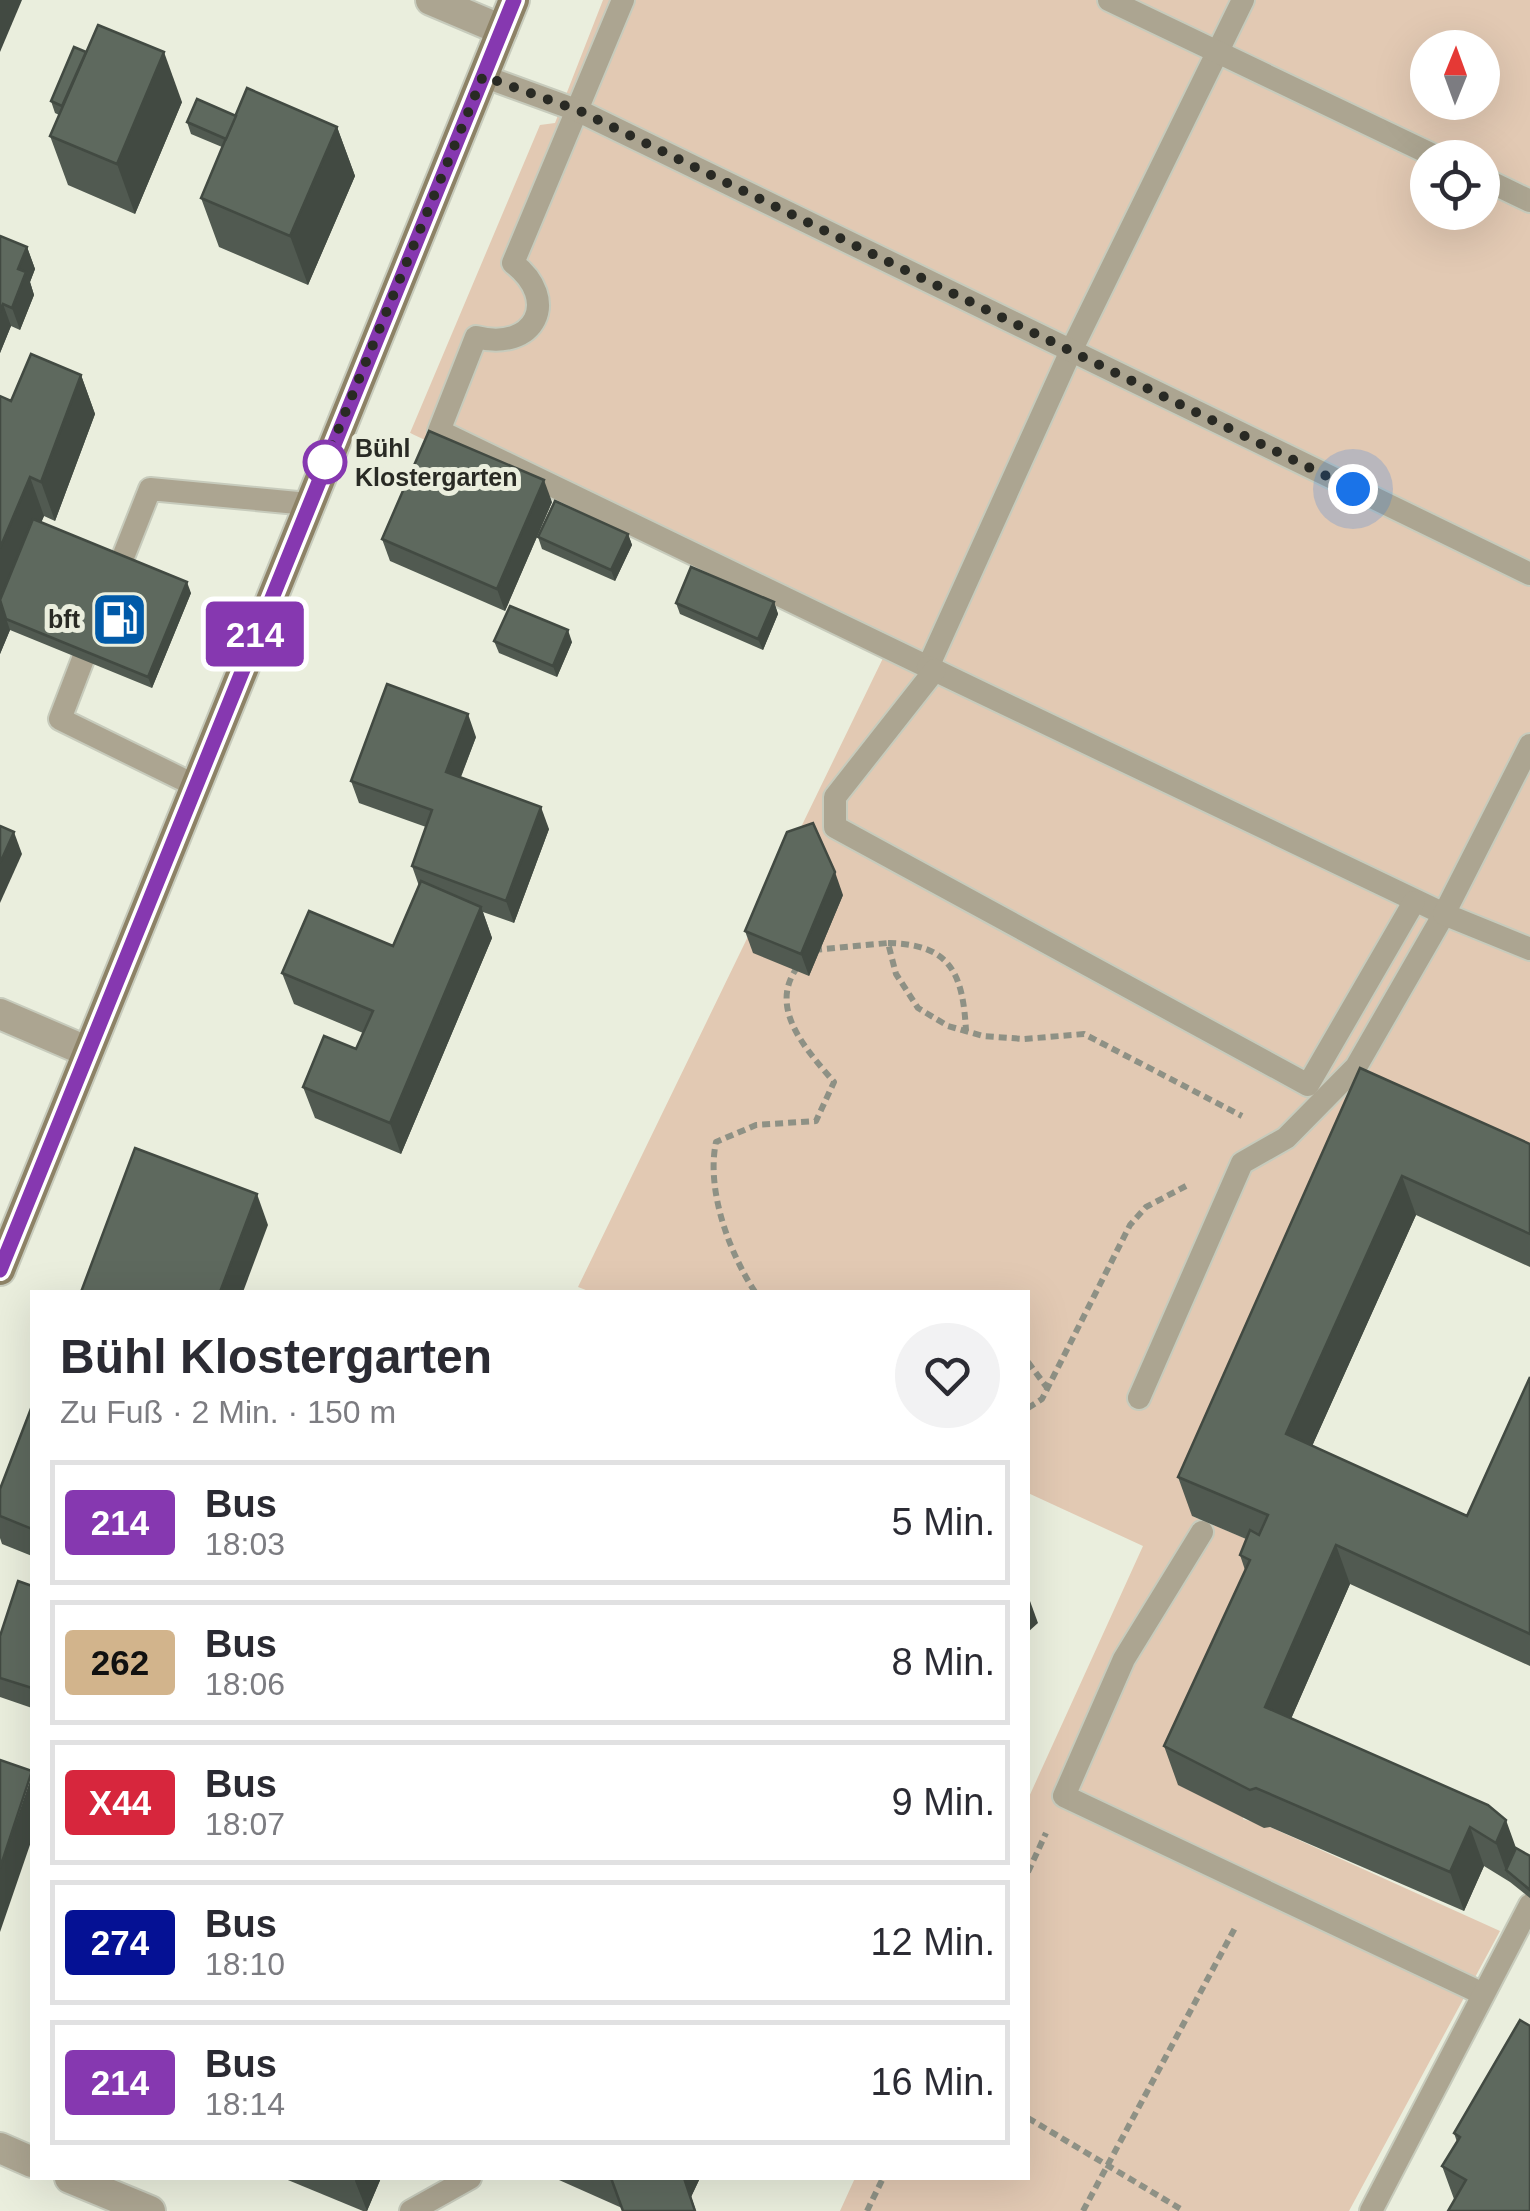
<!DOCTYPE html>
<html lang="de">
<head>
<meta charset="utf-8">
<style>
  body { margin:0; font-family:Helvetica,sans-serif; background:#f2f2f3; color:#2b2b33; height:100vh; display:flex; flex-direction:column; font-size:38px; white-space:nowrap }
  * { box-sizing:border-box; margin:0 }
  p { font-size:32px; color:#7c7c81 }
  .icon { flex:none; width:55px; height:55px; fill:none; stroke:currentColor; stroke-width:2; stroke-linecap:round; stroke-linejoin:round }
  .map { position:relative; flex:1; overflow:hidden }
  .side { position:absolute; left:30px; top:1290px; width:1000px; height:890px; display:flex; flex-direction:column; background:#fff; border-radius:0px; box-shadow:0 10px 40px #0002 }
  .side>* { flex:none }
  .badge { padding:0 20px; border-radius:8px; font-size:35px; line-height:65px }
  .needle { width:65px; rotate:1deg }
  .controls { position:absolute; left:1410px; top:30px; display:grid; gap:20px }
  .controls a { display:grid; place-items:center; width:90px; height:90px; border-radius:50%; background:#fff; box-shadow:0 10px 40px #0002; font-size:50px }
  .you { position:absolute; width:50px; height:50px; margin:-25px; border:8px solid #fff; border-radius:50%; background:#1a73e8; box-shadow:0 0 0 15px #1a73e833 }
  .map>.badge { position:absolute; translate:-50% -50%; box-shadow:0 0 0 5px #fff }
  .round { display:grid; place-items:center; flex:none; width:105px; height:105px; border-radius:52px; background:#f2f2f3 }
  .overview { display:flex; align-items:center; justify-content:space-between; height:170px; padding:0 30px }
  h1 { font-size:48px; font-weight:800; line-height:75px }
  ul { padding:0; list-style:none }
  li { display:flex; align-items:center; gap:30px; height:125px; margin:0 20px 15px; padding:0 10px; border:5px solid #e1e1e2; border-radius:0px }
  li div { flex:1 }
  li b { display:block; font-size:38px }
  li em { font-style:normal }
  li .badge { min-width:110px; font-weight:700; text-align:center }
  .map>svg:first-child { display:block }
  .green { fill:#e2c9b3; fill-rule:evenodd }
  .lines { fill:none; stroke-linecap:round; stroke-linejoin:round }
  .lane-casing { stroke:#c7cbbc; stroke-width:26 }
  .street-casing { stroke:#c7cbbc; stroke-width:34 }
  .secondary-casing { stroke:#c7cbbc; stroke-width:34 }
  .path { stroke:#8e9185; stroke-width:6; stroke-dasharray:8 5; stroke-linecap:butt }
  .lane { stroke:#aca591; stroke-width:22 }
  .street { stroke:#aca591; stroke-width:30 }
  .secondary { stroke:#8d8266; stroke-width:30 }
  .wall { fill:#515a51 }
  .shaded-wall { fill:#424a42 }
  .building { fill:#5e695e; stroke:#424a42; stroke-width:2.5 }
  .line-casing { stroke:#fff; stroke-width:22 }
  .line { stroke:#8638b0; stroke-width:15 }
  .walk { stroke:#292a24; stroke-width:10; stroke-dasharray:0 18 }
  .stop-dot { fill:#fff; stroke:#8638b0; stroke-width:5 }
  .labels { text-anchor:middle; stroke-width:10; stroke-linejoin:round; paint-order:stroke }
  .stop-label { font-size:25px; font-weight:bold; fill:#292a24; stroke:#eaeedd; text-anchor:start }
  .poi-label { font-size:25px; font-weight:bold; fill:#292a24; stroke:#eaeedd; text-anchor:end }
</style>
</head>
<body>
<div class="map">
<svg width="1530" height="2211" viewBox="0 0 1530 2211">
  <rect width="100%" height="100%" fill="#eaeedd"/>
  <path class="green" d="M603 0H1530V1177L1374 1108 1192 1516 1282 1554 1243 1819 1270 1827 1500 1931 1349 2211H840L855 2178H1028V1799L1143 1546 1028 1493V1292H591L578 1287 885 654 410 433 540 125 555 123ZM1428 48H1482V102H1428ZM1428 158H1482V212H1428Z"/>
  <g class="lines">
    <defs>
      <g id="lane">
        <path d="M623 0 513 263C561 300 535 352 476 337L439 431 928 667 1070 353 1243 0"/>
        <path d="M1109 0 1439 158"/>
        <path d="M483 76 579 111 1530 574"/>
        <path d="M1482 178 1530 201"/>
        <path d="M112 585 150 489 308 504"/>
        <path d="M93 633 60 719 194 785"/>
        <path d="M928 667 1444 914 1356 1067 1286 1138 1242 1163 1139 1398"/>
        <path d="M935 670 835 797V827L1308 1085 1414 902"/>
        <path d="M1530 745 1444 914 1530 949"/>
        <path d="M1202 1532 1124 1659 1064 1796 1481 1993"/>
        <path d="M411 2211 470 2178"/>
        <path d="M1371 2211 1530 1905"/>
      </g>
      <g id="street">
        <path d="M431 0 502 30"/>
        <path d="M0 1014 86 1051"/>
        <path d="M0 2148 32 2162"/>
        <path d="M70 2178 150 2211"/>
      </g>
      <path id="secondary" d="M0 1270 514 0"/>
    </defs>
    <use href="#lane" class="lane-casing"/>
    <use href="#street" class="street-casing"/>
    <use href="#secondary" class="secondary-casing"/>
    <g class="path">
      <path d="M888 943C951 944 963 974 966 1031"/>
      <path d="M814 950 888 943 896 974 918 1008 948 1026 983 1036 1024 1039 1084 1034 1242 1116"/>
      <path d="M755 1292C729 1252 706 1190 716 1142L756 1125 816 1121 834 1082C806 1049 766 1007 799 965"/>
      <path d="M1028 1362 1048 1389"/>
      <path d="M1028 1408 1042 1399 1130 1225 1146 1207 1186 1186"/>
      <path d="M1028 1872 1046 1833"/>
      <path d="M1028 2118 1184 2211"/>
      <path d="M867 2211 883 2178"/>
      <path d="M1083 2211 1236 1926"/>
    </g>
    <use href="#lane" class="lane"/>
    <use href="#street" class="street"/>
    <use href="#secondary" class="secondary"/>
  </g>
  <g class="wall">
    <path d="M51 101 182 102 135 214 68 185 50 136 59 115 55 113Z"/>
    <path d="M236 116 337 127 355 176 308 285 219 247 201 198 222 147 191 134 187 122Z"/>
    <path d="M0 236 27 247 35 269 30 282 34 295 20 330 11 326 0 353Z"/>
    <path d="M81 375 95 414 55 521 44 516 41 522 191 593 152 688 10 630 0 654V396L11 401Z"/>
    <path d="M552 502 505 611 390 561 382 539Z"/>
    <path d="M628 534 632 545 615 581 542 549 538 537Z"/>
    <path d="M774 602 778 614 763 650 680 614 676 603Z"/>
    <path d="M494 641 572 642 557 677 499 653Z"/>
    <path d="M476 737 461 777 549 829 514 923 483 912 492 938 401 1154 315 1118 303 1087 356 1049 363 1033 294 1004 282 973 393 946 419 886 412 866 426 827 359 803 351 781Z"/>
    <path d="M843 895 809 976 753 953 745 931Z"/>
    <path d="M1360 1068 1530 1144V1267L1416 1215 1312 1446 1467 1516 1530 1377V1666L1350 1584 1291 1719 1530 1856V1898L1510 1882 1484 1866 1464 1911 1270 1827 1264 1828 1178 1785 1164 1746 1245 1570 1240 1555 1246 1539 1192 1516 1178 1477Z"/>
    <path d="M32 1406V1556L2 1544 0 1538V1489Z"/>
    <path d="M32 1586V1708L0 1697V1636Z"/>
    <path d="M1530 2026V2211L1454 2199 1442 2166 1457 2142 1454 2133Z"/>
    <path d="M283 2178H381L367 2211H363Z"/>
    <path d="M558 2178H700L691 2197 696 2211H623L622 2208 559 2180Z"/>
  </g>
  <g class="shaded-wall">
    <path d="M0 0H22L0 52Z"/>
    <path d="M164 52 182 102 135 214 117 164Z"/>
    <path d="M337 127 355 176 308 285 290 236Z"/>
    <path d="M27 247 35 269 30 282 34 295 20 330 12 308 18 269Z"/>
    <path d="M3 304 11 326 0 353V312Z"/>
    <path d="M81 375 95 414 55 521 41 482Z"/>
    <path d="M30 477 44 516 4 612 10 630 0 654V548Z"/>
    <path d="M544 480 552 502 505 611 497 589Z"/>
    <path d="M628 534 632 545 615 581 611 570Z"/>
    <path d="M187 582 191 593 152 688 148 677Z"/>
    <path d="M774 602 778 614 763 650 758 639Z"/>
    <path d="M568 630 572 642 557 677 553 666Z"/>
    <path d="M468 714 476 737 454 794 446 772Z"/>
    <path d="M541 807 549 829 514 923 506 901Z"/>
    <path d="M14 832 22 854 0 903V863Z"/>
    <path d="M835 872 843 895 809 976 801 954Z"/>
    <path d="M481 907 492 938 401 1154 390 1123Z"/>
    <path d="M1402 1176 1416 1215 1300 1473 1286 1434Z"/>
    <path d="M257 1194 268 1225 243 1292H220Z"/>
    <path d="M1336 1545 1350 1584 1279 1746 1265 1707Z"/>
    <path d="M1030 1601 1038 1623 1028 1632V1604Z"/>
    <path d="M32 1775V1839L0 1932V1868Z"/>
    <path d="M1506 1820 1520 1859 1506 1870 1510 1882 1496 1843Z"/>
    <path d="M1470 1827 1484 1866 1464 1911 1450 1872Z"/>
    <path d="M356 2178H381L367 2211 355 2181Z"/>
    <path d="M684 2178H700L691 2197 696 2211Z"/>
  </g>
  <g class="building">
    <path d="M98 25 164 52 117 164 50 136Z"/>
    <path d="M74 47 86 52 62 106 51 101Z"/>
    <path d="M247 88 337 127 290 236 201 198Z"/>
    <path d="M197 99 236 116 226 139 187 122Z"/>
    <path d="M0 236 27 247 18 269 26 272 12 308 3 304 0 312Z"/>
    <path d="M31 354 81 375 41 482 30 477 0 548V396L11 401Z"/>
    <path d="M429 431 544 480 497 589 382 539Z"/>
    <path d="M555 501 628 534 611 570 538 537Z"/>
    <path d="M33 519 187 582 148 677 6 619 0 600Z"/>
    <path d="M691 567 774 602 758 639 676 603Z"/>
    <path d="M510 606 568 630 553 666 494 641Z"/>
    <path d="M387 684 468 714 446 772 541 807 506 901 412 866 432 810 351 781Z"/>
    <path d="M813 823 835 872 801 954 745 931 787 832Z"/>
    <path d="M0 826 14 832 0 863Z"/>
    <path d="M421 881 481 907 390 1123 303 1087 324 1036 356 1049 373 1011 282 973 309 911 393 946Z"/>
    <path d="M1360 1068 1530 1144V1234L1402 1176 1286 1434 1467 1516 1530 1377V1634L1336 1545 1265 1707 1488 1805 1506 1820 1496 1843 1470 1827 1450 1872 1256 1788 1250 1790 1164 1746 1250 1560 1240 1555 1250 1530 1259 1535 1268 1515 1178 1477Z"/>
    <path d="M135 1148 257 1194 220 1292H81Z"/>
    <path d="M32 1406V1529L0 1516V1489Z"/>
    <path d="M18 1581 32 1586V1688L0 1678V1636Z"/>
    <path d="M0 1760 32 1771 0 1868Z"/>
    <path d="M1516 1848 1530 1856V1890L1506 1870Z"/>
    <path d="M1520 2020 1530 2026V2211H1448L1466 2180 1442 2166 1460 2137 1454 2133Z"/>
    <path d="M611 2178H684L695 2211H623Z"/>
  </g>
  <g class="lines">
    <defs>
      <path id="line" d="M0 1270 514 0"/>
    </defs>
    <use href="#line" class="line-casing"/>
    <use href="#line" class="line"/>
    <path class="walk" d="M325 462 483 76 580 111 1353 489"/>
  </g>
  <defs>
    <symbol id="fuel-square" viewBox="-11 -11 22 22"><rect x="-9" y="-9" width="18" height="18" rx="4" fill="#015aa8" stroke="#eaeedd"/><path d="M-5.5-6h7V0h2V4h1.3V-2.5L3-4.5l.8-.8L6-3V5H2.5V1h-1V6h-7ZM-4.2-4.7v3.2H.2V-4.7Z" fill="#fff"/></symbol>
  </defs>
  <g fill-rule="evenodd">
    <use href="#fuel-square" x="88" y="588" width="63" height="63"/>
  </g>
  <circle class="stop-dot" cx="325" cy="462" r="20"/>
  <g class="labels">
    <g class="stop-label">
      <text x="355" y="457">Bühl<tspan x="355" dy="29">Klostergarten</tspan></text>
    </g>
    <g class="poi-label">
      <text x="80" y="628">bft</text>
    </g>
  </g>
</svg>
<div class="controls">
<a><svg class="needle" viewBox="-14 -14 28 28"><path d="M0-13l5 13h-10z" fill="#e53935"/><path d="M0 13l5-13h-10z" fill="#7c7c81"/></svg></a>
<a><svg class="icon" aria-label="locate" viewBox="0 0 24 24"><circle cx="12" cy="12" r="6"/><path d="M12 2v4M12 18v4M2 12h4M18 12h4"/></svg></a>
</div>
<div class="you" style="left:1353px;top:489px"></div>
<b class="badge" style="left:255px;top:634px;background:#8638b0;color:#fff">214</b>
<section class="side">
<div class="overview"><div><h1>Bühl Klostergarten</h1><p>Zu Fuß · 2 Min. · 150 m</p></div><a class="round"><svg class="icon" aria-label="heart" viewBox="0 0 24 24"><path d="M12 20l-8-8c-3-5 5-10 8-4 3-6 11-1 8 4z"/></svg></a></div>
<ul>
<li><span class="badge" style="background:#8638b0;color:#fff">214</span><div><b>Bus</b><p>18:03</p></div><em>5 Min.</em></li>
<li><span class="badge" style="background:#d2b48c;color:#111">262</span><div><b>Bus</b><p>18:06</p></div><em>8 Min.</em></li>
<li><span class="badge" style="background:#d7263d;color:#fff">X44</span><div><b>Bus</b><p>18:07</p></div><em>9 Min.</em></li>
<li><span class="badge" style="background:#051194;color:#fff">274</span><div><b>Bus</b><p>18:10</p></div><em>12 Min.</em></li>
<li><span class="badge" style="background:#8638b0;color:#fff">214</span><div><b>Bus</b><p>18:14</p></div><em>16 Min.</em></li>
</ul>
</section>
</div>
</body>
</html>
